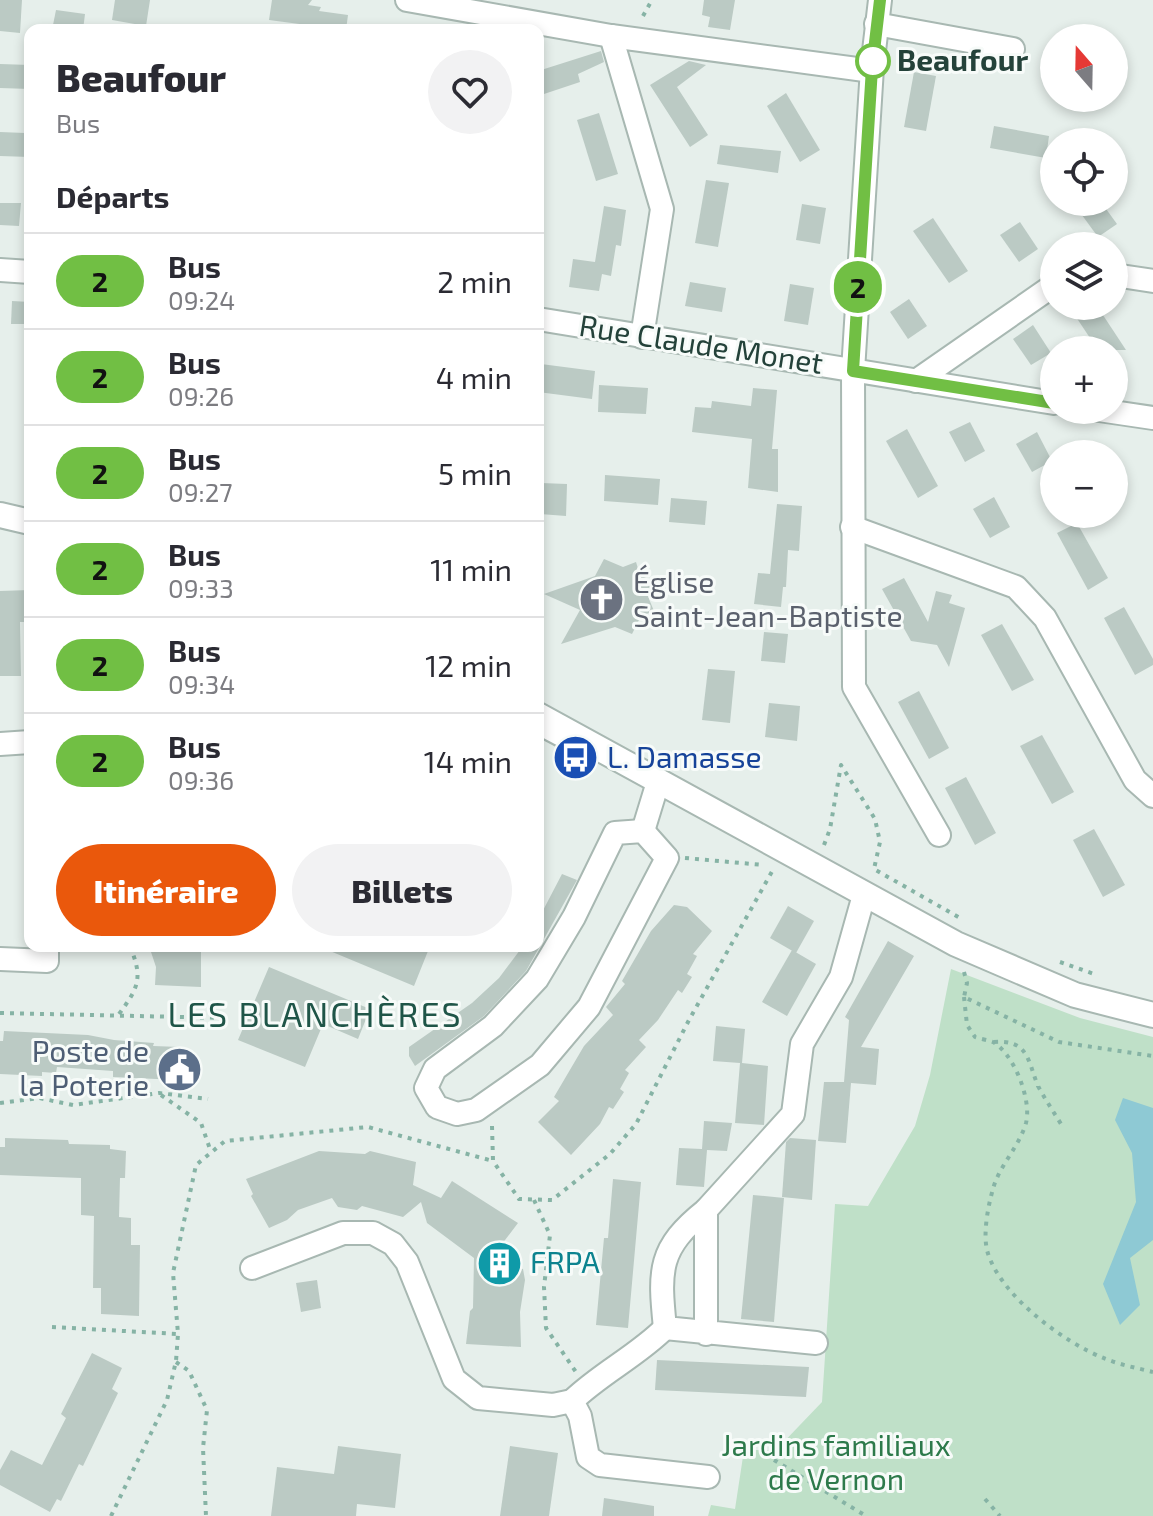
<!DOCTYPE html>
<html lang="fr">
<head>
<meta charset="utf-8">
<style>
  body { margin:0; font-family:"Exo 2",sans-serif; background:#f2f2f3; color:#2b2b33; height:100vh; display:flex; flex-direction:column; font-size:30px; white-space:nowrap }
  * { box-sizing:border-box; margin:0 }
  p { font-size:26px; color:#7c7c81 }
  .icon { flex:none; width:44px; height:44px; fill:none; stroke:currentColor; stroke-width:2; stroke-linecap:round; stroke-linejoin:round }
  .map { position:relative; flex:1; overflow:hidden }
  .sheet { position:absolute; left:24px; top:24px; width:520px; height:928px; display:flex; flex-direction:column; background:#fff; border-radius:16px; box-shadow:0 4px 12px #0003 }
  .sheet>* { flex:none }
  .badge { padding:0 16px; border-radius:26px; font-size:28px; line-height:52px }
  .needle { width:52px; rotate:340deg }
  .fabs { position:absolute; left:1040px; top:24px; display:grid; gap:16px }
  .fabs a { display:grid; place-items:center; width:88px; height:88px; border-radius:50%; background:#fff; box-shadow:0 4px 12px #0003; font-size:40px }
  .map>.badge { position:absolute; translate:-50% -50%; box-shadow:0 0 0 4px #fff }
  h2 { padding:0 32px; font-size:30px; line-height:72px }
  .round { display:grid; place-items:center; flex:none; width:84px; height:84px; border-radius:42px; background:#f2f2f3 }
  .head { display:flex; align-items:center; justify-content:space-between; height:136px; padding:0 32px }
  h1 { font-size:38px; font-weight:800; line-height:60px }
  .primary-button { display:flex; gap:16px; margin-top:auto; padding:16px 32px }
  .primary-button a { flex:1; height:92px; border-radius:48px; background:#ea580c; color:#fff; font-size:32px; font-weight:800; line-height:92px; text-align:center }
  .primary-button a+a { background:#f2f2f3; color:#2b2b33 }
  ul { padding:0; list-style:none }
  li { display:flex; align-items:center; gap:24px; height:96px; padding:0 32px; border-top:2px solid #e1e1e2 }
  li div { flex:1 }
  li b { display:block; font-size:30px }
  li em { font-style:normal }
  li .badge { min-width:88px; font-weight:700; text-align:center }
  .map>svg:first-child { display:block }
  .green { fill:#bfe0c8 }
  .water { fill:#8ec9d4 }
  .building { fill:#bbcac4 }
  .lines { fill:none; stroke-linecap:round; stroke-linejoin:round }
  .service-casing { stroke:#a8b8b2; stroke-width:15 }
  .minor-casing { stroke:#a8b8b2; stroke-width:26 }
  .tertiary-casing { stroke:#a8b8b2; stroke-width:28 }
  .path { stroke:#86b3a5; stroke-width:4; stroke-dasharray:4 6; stroke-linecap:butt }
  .service { stroke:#fff; stroke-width:11 }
  .minor { stroke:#fff; stroke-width:22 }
  .tertiary { stroke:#fff; stroke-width:24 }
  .line-casing { stroke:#fff; stroke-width:18 }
  .line { stroke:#71bf44; stroke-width:12 }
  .stop-dot { fill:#fff; stroke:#71bf44; stroke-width:4 }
  .labels { text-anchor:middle; stroke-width:6; stroke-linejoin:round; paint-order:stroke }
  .stop-label { font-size:30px; font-weight:bold; fill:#24423a; stroke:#f7fbf9; text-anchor:start }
  .street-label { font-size:30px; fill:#24423a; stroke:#f7fbf9 }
  .worship-label { font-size:30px; fill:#5b616d; stroke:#f7fbf9; text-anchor:start }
  .transit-label { font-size:30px; fill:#164399; stroke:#f7fbf9; text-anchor:start }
  .service-label { font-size:30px; fill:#4e5e75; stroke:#f7fbf9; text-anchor:end }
  .culture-label { font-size:30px; fill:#0d838f; stroke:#f7fbf9; text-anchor:start }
  .park-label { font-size:30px; fill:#2d7a4b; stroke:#f7fbf9 }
  .quarter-label { font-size:34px; letter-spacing:2px; fill:#1f5548; stroke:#f7fbf9 }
</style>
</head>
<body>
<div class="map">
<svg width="1153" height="1516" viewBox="0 0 1153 1516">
  <rect width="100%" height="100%" fill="#e6efeb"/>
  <path class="green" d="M951 969 1080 1018 1153 1037V1516H708L711 1505 735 1509 744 1450H776L822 1402 835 1204 868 1206 915 1126 930 1075Z"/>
  <path class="water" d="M1123 1098 1153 1108V1240L1130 1258 1140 1305 1120 1325 1103 1284 1136 1202 1132 1153 1115 1120Z"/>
  <g class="building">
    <path d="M0 0H22L20 33 0 31Z"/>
    <path d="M115 0H150L146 26 112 20Z"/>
    <path d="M272 0H312L308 5 321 7 319 11 348 15 346 30H307V25L269 20Z"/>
    <path d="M704 0H735L730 30 708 27 710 17 702 15Z"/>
    <path d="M56 10 85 14 83 30H52Z"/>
    <path d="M601 51 604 62 578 74 580 82 538 96V71Z"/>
    <path d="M689 61 706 65 677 87 708 135 690 147 650 85Z"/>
    <path d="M0 64 30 65V89L0 88Z"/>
    <path d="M914 72 936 76 926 131 904 127Z"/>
    <path d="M786 93 820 150 800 162 767 106Z"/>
    <path d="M599 113 618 174 596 181 577 120Z"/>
    <path d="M994 126 1049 136 1046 158 990 148Z"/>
    <path d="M0 132 25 133V141H30V157L0 156Z"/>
    <path d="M720 145 781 151 778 173 717 164Z"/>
    <path d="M706 180 729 183 718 247 695 243Z"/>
    <path d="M1092 202H1101L1117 224 1098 237 1079 211Z"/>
    <path d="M0 203H21L19 226 0 225Z"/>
    <path d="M802 204 826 208 820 244 796 240Z"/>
    <path d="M604 206 626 210 621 246 616 245 611 276 602 274 599 291 569 287 573 259 595 262Z"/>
    <path d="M933 218 968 271 949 283 913 231Z"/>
    <path d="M1020 222 1038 249 1019 262 1000 235Z"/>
    <path d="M690 282 726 288 722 312 685 306Z"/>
    <path d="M790 284 814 288 808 325 784 321Z"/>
    <path d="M909 299 927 326 908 339 890 312Z"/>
    <path d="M12 301 30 302V324H11Z"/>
    <path d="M1092 306H1097L1126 350H1098L1076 317Z"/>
    <path d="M1033 325 1051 353 1031 365 1013 339Z"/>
    <path d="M541 364 595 371 592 399 538 392Z"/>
    <path d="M599 385 648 388 646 414 598 412Z"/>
    <path d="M753 388 777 390 772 449H778V492L748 488 752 439 692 432 695 407 711 408 712 401 751 406Z"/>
    <path d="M970 422 985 451 965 462 949 432Z"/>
    <path d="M907 429 938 486 918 498 886 441Z"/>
    <path d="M1037 432 1052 461 1032 472 1016 444Z"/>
    <path d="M605 475 660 479 658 505 604 501Z"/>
    <path d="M541 483 567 484 566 516 540 514Z"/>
    <path d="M994 497 1010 527 990 538 973 509Z"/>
    <path d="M671 498 707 501 705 525 669 522Z"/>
    <path d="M777 504 802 506 799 551 788 550 786 587H783L781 607 754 604 758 573 770 574Z"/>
    <path d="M1077 523 1108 578 1088 590 1057 533Z"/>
    <path d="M604 559 623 567 636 562 640 575 656 583 649 599 654 611 641 616 632 634 615 627 561 644 580 610 544 594 595 576Z"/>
    <path d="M904 578 928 622 936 591 952 595 949 603 965 608 949 667 937 645 911 641 882 589Z"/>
    <path d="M30 590V622H20L21 676H0V591Z"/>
    <path d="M1124 607 1153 659V665L1135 675 1104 618Z"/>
    <path d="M1002 624 1034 680 1012 691 981 635Z"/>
    <path d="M764 632 788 634 785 663 761 661Z"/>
    <path d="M708 669 735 671 730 723 702 720Z"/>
    <path d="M919 691 949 748 929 759 898 702Z"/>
    <path d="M769 703 800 706 797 741 765 737Z"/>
    <path d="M1042 735 1074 792 1052 804 1020 746Z"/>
    <path d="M966 777 996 833 975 845 945 788Z"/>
    <path d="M1094 829 1125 885 1103 897 1073 840Z"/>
    <path d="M562 874 577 880 526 971 484 1016 415 1066 409 1056V1047L472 1003 499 978 523 946H538V920Z"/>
    <path d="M674 905 687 907 712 931 693 954 697 956 687 974 692 977 682 993 678 990 658 1020 639 1040 646 1047 625 1070 629 1073 620 1089 624 1092 613 1109 609 1107 600 1124 571 1155 538 1122 559 1101 554 1097 584 1046 613 1015 606 1007 625 984 622 981 651 931Z"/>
    <path d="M788 906 814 921 796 953 770 938Z"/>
    <path d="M888 941 914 956 861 1047 879 1049 876 1085 851 1083 846 1143 818 1141 824 1082H844L849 1020 845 1017Z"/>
    <path d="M149 946H201V987L155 985 156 967Z"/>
    <path d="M318 946H430L414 986Z"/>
    <path d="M792 950 816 964 787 1016 762 1002Z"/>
    <path d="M269 967 370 1009 358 1039 323 1024 305 1067 238 1040Z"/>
    <path d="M716 1026 745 1029 742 1063 768 1066 764 1125 735 1123 740 1063 713 1061Z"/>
    <path d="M4 1031 88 1035 114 1040 154 1043 153 1046 180 1047 178 1080 113 1077V1071L57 1067 56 1073 42 1072V1076L0 1074V1041H3Z"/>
    <path d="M704 1121 732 1123 727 1151 707 1150 704 1187 676 1185 679 1148 702 1149Z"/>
    <path d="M5 1138 68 1140 69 1144 110 1145V1149L126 1151 125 1178H120L119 1217 131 1218V1245H140L139 1316 101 1314V1288H93L94 1216 81 1215V1178L0 1175V1147H5Z"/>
    <path d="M790 1138 816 1140 812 1200 782 1197 786 1142Z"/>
    <path d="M319 1151 365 1154 370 1151 416 1162 413 1185 441 1198 452 1181 518 1223 499 1248 514 1250 513 1268 523 1269 525 1280 520 1312 521 1347 466 1344 470 1311 473 1308 474 1258 427 1223 421 1202 403 1217 362 1206 357 1210 338 1207 332 1198 298 1210 287 1220 269 1228 251 1196 253 1194 246 1179Z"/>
    <path d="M613 1179 641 1182 628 1328 596 1325 604 1238H608Z"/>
    <path d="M753 1195 784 1198 774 1322 741 1319Z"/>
    <path d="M317 1280 321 1308 301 1312 296 1283Z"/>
    <path d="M92 1353 122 1368 112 1389 118 1393 83 1466 79 1464 61 1501 57 1499 50 1512 0 1485V1470L11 1450 42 1465 66 1418 61 1414Z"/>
    <path d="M657 1360 809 1367 806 1397 655 1390Z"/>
    <path d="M338 1446 401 1454 395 1508 357 1504 356 1516H271L277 1467 334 1474Z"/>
    <path d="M510 1446 558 1453 549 1516H500Z"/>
    <path d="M604 1498 654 1506V1516H602Z"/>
  </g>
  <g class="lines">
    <defs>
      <path id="service" d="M538 729 574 748H589"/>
      <g id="minor">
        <path d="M407 0 611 36 872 71"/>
        <path d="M880 0 872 68 853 371 854 687 939 835"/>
        <path d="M876 24 1013 49"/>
        <path d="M611 36 662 209 642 337"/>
        <path d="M0 270 30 272"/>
        <path d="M1114 275 1153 281"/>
        <path d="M538 319 1054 403"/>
        <path d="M916 381 1054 285"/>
        <path d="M1099 410 1153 418"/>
        <path d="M852 527 1016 587 1045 618 1135 780 1153 796"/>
        <path d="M0 744 30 742"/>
        <path d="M643 831 667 858 589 1007 540 1065 476 1110 457 1114 437 1107 426 1088 435 1069 493 1026 537 979 574 917 615 833Z"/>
        <path d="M643 831 658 782"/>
        <path d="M0 959 47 961V946"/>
        <path d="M706 1210 793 1114 802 1044 841 977 864 895"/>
        <path d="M252 1268 343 1233H373L393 1244 407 1262 454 1379 478 1398 553 1405 572 1401"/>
        <path d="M665 1328C637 1356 601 1373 572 1401L580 1416 588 1457 600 1465 708 1477"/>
        <path d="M706 1334V1210C658 1248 659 1270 665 1328L816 1343"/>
      </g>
      <g id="tertiary">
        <path d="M0 515 30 522"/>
        <path d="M538 715 956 944 1075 995 1153 1015"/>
      </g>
    </defs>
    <use href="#service" class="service-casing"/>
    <use href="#minor" class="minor-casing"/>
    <use href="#tertiary" class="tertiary-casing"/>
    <g class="path">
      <path d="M643 16 652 0"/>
      <path d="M824 845 830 829 841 765 875 819 880 842 874 869 960 918"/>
      <path d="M685 858 764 865"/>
      <path d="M1060 962 1097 975"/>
      <path d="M964 972 967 983 964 997 1059 1042 1153 1056"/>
      <path d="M964 997 967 1025 975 1037C980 1039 988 1040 993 1042 1014 1054 1032 1100 1026 1123 1019 1147 999 1166 993 1189 988 1206 983 1233 987 1250 998 1294 1064 1343 1106 1359 1121 1365 1137 1368 1153 1372"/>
      <path d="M0 1013 228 1018"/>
      <path d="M119 1014C139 987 143 978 130 946"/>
      <path d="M994 1042C1029 1039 1028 1062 1038 1086 1045 1099 1053 1111 1061 1124"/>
      <path d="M161 1095 201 1123 211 1152"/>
      <path d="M0 1103 39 1098 73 1105 159 1093 208 1099"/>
      <path d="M492 1126 493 1161 519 1199 552 1200 610 1154 636 1124 689 1020 774 868"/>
      <path d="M534 1200 550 1235 544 1287 546 1328 576 1372"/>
      <path d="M52 1327 178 1334"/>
      <path d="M176 1362 189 1371 207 1410 203 1448 206 1516"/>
      <path d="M774 1460 866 1516"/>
      <path d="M985 1499 1000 1516"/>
      <path d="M111 1516 167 1400 176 1361 178 1334 173 1273 196 1165 225 1141 368 1127 493 1161"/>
    </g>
    <use href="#service" class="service"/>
    <use href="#minor" class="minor"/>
    <use href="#tertiary" class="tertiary"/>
  </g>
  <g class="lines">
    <defs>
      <path id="line" d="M880 0 872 68 853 371 1054 403"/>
    </defs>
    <use href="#line" class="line-casing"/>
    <use href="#line" class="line"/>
  </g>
  <defs>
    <symbol id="church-disc" viewBox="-11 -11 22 22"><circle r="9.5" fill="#6b7280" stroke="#f7fbf9"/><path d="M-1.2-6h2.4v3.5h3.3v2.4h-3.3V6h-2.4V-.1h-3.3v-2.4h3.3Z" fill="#fff"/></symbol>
    <symbol id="bus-disc" viewBox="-11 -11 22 22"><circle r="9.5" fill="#1a4fb4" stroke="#f7fbf9"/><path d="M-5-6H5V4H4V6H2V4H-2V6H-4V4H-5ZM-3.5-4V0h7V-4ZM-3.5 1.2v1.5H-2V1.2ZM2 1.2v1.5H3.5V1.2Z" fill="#fff"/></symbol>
    <symbol id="civic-disc" viewBox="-11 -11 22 22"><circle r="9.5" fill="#5c6f8a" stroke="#f7fbf9"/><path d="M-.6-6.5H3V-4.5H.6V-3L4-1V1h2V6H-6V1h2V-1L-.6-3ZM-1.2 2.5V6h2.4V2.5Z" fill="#fff"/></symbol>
    <symbol id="building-disc" viewBox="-11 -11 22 22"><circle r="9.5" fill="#0f9aa8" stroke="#f7fbf9"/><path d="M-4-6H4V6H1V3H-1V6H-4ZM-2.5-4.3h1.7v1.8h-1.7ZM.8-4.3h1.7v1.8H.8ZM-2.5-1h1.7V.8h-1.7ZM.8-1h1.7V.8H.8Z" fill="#fff"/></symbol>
  </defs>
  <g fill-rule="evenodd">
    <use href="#church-disc" x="576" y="574" width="51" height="51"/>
    <use href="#bus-disc" x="550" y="732" width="51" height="51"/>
    <use href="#civic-disc" x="154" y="1044" width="51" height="51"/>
    <use href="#building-disc" x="474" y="1238" width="51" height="51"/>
  </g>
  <circle class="stop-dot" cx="873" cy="61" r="16"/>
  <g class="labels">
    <g class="stop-label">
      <text x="897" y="71">Beaufour</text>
    </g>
    <g class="street-label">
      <text transform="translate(701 345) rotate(9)" y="10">Rue Claude Monet</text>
    </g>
    <g class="worship-label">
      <text x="633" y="593">Église<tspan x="633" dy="34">Saint-Jean-Baptiste</tspan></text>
    </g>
    <g class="transit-label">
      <text x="607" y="768">L. Damasse</text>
    </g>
    <g class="service-label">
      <text x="149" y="1062">Poste de<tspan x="149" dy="34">la Poterie</tspan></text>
    </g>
    <g class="culture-label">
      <text x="530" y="1273">FRPA</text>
    </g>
    <g class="park-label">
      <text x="836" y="1456">Jardins familiaux<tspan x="836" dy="34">de Vernon</tspan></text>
    </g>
    <g class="quarter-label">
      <text x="315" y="1027">LES BLANCHÈRES</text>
    </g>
  </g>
</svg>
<div class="fabs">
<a><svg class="needle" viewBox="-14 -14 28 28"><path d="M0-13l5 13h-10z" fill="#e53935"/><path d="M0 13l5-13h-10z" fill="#7c7c81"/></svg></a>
<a><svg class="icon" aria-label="locate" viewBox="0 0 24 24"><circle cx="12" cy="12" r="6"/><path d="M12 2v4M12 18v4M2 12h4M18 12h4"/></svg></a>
<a><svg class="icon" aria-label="layers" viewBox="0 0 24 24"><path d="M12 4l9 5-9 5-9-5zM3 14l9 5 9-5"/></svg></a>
<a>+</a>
<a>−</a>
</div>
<b class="badge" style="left:858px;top:287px;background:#71bf44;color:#111">2</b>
<section class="sheet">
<div class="head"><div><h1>Beaufour</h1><p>Bus</p></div><a class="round"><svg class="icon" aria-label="heart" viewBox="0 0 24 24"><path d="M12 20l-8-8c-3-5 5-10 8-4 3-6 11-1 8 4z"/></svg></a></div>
<h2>Départs</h2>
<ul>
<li><span class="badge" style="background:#71bf44;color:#111">2</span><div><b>Bus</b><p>09:24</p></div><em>2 min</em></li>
<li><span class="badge" style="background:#71bf44;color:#111">2</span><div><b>Bus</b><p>09:26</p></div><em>4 min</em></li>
<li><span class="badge" style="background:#71bf44;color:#111">2</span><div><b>Bus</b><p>09:27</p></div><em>5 min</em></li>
<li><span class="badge" style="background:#71bf44;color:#111">2</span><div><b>Bus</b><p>09:33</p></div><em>11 min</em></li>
<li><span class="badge" style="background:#71bf44;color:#111">2</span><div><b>Bus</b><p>09:34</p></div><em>12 min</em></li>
<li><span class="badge" style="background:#71bf44;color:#111">2</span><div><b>Bus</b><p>09:36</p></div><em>14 min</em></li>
</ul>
<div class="primary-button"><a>Itinéraire</a><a>Billets</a></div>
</section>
</div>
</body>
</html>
